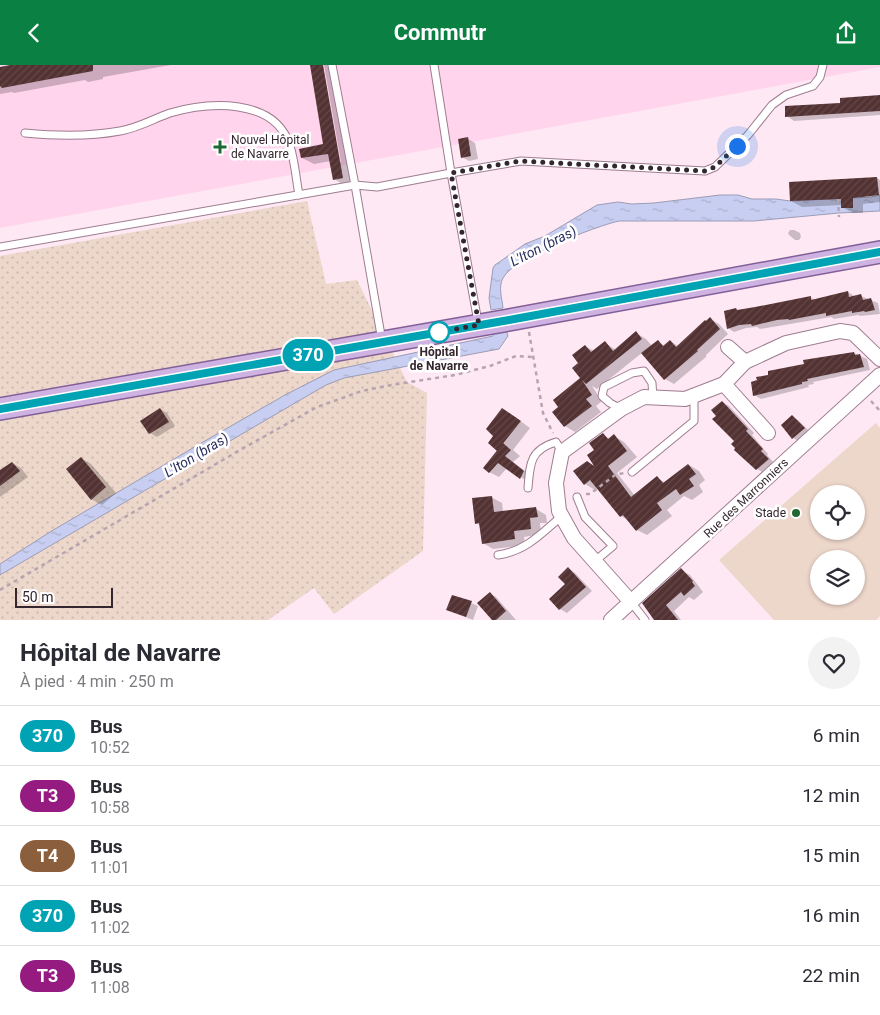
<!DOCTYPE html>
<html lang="fr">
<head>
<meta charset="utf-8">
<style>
  body { margin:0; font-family:Roboto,sans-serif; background:#f2f2f3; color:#2b2b33; height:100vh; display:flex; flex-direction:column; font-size:19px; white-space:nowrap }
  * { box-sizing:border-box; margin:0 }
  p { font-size:16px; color:#7c7c81 }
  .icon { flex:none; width:28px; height:28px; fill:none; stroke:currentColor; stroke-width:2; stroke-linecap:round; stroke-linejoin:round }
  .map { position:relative; height:555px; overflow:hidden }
  .details { display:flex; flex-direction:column; background:#fff; flex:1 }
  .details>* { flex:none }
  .badge { padding:0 10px; border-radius:16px; font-size:18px; line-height:32px }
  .controls { position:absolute; left:810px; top:420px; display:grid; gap:10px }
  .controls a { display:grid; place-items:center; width:55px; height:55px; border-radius:50%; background:#fff; box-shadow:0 1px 4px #0004; font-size:25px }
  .scale { position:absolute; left:15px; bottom:12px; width:98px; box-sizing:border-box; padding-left:5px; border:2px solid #34262e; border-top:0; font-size:14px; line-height:18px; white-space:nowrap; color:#34262e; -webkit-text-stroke:4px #fff; paint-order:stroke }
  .you { position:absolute; width:25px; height:25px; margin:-12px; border:4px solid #fff; border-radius:50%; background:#1a73e8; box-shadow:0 0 0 8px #1a73e833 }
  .map>.badge { position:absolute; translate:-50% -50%; box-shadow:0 0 0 2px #fff }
  .round { display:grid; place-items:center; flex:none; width:52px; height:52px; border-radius:26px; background:#f2f2f3 }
  .summary { display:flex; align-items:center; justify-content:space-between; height:85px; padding:0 20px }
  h1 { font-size:24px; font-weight:700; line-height:38px }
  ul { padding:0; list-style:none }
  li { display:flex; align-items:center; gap:15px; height:60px; padding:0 20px; border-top:1px solid #e1e1e2 }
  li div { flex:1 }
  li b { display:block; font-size:19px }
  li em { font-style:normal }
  li .badge { min-width:55px; font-weight:700; text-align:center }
  header { display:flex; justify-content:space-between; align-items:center; height:65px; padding:0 20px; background:#0b8043; color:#fff; font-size:22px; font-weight:700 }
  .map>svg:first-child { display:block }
  .built { fill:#ffd4ec }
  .green { fill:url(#green-dots) }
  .pitch { fill:#edd6ca; fill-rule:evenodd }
  .water { fill:url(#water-ripples); stroke:#9c9cb6 }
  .shadow { fill:#0003 }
  .building { fill:url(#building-hatch) }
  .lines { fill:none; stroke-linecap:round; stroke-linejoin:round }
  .lane-casing { stroke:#9e7d90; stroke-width:9 }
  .street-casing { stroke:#9e7d90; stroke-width:16 }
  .primary-casing { stroke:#835f97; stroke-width:24 }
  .path { stroke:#b7a4af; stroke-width:2.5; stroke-dasharray:4 4; stroke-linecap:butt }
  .lane { stroke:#fff; stroke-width:7 }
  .street { stroke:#fff; stroke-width:14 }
  .primary { stroke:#ceb2e2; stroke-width:21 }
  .line-casing { stroke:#fff; stroke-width:11 }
  .line { stroke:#00a3b4; stroke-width:8 }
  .walk { stroke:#34262e; stroke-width:5; stroke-dasharray:0 9 }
  .poi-dot { fill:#216835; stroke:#fff; stroke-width:2 }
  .stop-dot { fill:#fff; stroke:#00a3b4; stroke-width:2.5 }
  .labels { text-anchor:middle; stroke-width:5; stroke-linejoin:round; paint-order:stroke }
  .poi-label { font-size:12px; fill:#34262e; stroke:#fff; text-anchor:start }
  .stop-label { font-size:12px; font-weight:bold; fill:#34262e; stroke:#fff }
  .street-label { font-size:12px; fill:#34262e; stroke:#fff }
  .water-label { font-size:14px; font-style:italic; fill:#2d315f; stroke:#fff }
</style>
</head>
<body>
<header><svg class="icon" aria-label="back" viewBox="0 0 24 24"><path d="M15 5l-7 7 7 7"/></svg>Commutr<svg class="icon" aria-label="share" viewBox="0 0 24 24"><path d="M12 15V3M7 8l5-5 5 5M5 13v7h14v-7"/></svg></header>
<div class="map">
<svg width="880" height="555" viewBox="0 0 880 555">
  <defs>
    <pattern id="green-dots" width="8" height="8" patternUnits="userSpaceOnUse" patternTransform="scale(1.25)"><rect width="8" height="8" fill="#edd6ca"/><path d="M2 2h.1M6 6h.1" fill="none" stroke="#ccb8ae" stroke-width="1.8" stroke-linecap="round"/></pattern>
    <pattern id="water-ripples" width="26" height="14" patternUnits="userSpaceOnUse" patternTransform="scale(1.25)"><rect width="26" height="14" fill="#c8cef1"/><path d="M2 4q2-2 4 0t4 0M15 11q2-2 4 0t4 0" fill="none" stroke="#acb1cf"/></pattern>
    <pattern id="building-hatch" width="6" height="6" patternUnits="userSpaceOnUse" patternTransform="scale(1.25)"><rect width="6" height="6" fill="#533233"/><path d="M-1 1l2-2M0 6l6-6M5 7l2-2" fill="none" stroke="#644748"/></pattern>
  </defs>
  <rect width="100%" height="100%" fill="#fee8f4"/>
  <path class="built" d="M0 0H880V2L0 163Z"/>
  <path class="green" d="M307 136 326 219 357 215 407 317 427 328 423 486 334 549 314 523 268 555H0V191Z"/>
  <path class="pitch" d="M876 358 880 363V551L876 555H774L719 495ZM819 429H856V466H819ZM819 494H856V531H819Z"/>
  <g class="water">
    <path d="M720 130H738L752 134H776L790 136 871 132 880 130V146L839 148 754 156H619C596 161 513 193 503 213 498 222 502 233 503 243L491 245 489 233 493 203 495 200 525 179 545 171 597 140 618 137 632 139 654 138Z"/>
    <path d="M505 262 508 271 499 284 344 313 326 320 0 510V499L50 467 198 380 285 330 334 305 493 271V264Z"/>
  </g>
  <g class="shadow">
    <path d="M27 0H171L103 12V14L88 17 85 15 14 28 12 27 0 29V4Z"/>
    <path d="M311 0H322L339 97H341L324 0H333L354 119 346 121 334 114 331 96 314 99 302 93 325 80Z"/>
    <path d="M880 31V50L794 56 787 51Z"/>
    <path d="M468 74 475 78 478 94 469 96 462 92 460 75Z"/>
    <path d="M877 113 880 115V137L863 139V148H853L842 142V140L802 142 791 136Z"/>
    <path d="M790 165H794L800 168 801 172 799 175H795L789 170 788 168Z"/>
    <path d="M848 227 854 231H861L878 238 880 249 860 251 858 250 834 254 831 252 760 264 757 262 746 263 734 267 728 263 736 244 739 246 810 232 815 235Z"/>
    <path d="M710 254 719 259 728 269 706 290V292L674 319 665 314 643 287 597 324 592 321 602 336 596 341 601 347 575 367 565 361 554 347 560 342 582 313 580 298 585 281 594 286 605 278 616 285 636 268 646 274 652 281 658 277 665 281 670 276 678 281Z"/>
    <path d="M854 288 867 294 870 305 813 317 814 319 808 320 809 322 761 334 754 330Z"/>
    <path d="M722 337 729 341 754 368 752 370 768 389 767 390 774 398 764 408 757 404 736 384 735 377 718 351Z"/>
    <path d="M160 344 167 348 175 361 157 372 150 368Z"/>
    <path d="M512 350 530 363 513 385 520 391 513 397 533 412 530 418 507 403 499 412 489 407Z"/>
    <path d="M792 352 798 355 810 367 800 377 793 373 783 360Z"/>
    <path d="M603 370 610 374 614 371 624 377 637 392 617 408 635 431 657 413 666 418 689 400 699 406 705 415 699 420 703 427 692 435 684 431 667 445 672 451 647 470 637 465 628 455 621 451 598 423 595 425 585 419 596 403 595 385Z"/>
    <path d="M81 393 91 399 116 428 102 440 91 434Z"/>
    <path d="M12 398 21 403 28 412 0 432V407Z"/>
    <path d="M491 432 502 438 503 447 536 444 546 450 547 458H540L541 469 524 472 525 480 493 484 483 478 481 461 476 458Z"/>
    <path d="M569 504 575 508 592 526 567 548 560 544 551 534 567 520Z"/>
    <path d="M681 505 690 510 703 527 694 535 689 532 674 546 681 555H655Z"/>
    <path d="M490 529 496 532 516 555H494Z"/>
    <path d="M471 538 478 541 473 555 448 545Z"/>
  </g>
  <g class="building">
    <path d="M10 0H93V6L2 23 0 21V2Z"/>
    <path d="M310 0H323L343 113 333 115 328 89 301 93 299 84 323 79Z"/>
    <path d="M880 30V46L785 52V41L840 38V33Z"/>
    <path d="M468 72 471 91 461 93 458 74Z"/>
    <path d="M877 112 879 130 853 133V143H841V134L790 136 789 117Z"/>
    <path d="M848 226 849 232 861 229 863 235 871 233 875 245 865 247 864 246 852 248V246L826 251V248L789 255 788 254 777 255 752 261 751 259 739 260 727 264 724 246 736 243 737 245 755 242 811 231V235Z"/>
    <path d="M710 252 720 264 697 285 698 286 664 315 641 288 658 275 663 281 670 275 676 282 705 255 706 256Z"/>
    <path d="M636 266 642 274 586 319 582 315 592 330 586 334 592 341 564 362 552 347 558 342 553 335 580 313 572 303 578 298 572 290 585 280 591 287 605 276 613 286Z"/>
    <path d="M854 287 855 290 860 289 864 302 807 314 808 316 802 317V319L753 331 751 317 757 315 756 312 768 310V306L804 299 803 295Z"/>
    <path d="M722 336 748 364 746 366 763 384 761 386 769 394 756 405 734 385 735 383 731 379 734 376 712 354 716 351 711 345Z"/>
    <path d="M160 343 169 357 149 369 140 356Z"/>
    <path d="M502 343 521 356 497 386 488 378 493 371 486 364Z"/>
    <path d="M792 350 805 363 792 374 781 360Z"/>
    <path d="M603 368 608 374 614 369 627 386 608 401 631 432 657 411 663 418 688 399 696 409 689 414 694 421 680 430 676 424 657 438 662 445 636 466 623 450 620 452 590 415 584 420 573 406 587 396 594 401 587 390 594 385 589 378Z"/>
    <path d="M503 378 511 385 505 391 524 406 520 414 498 398 489 408 483 403Z"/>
    <path d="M81 392 106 422 91 435 66 404Z"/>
    <path d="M12 397 20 406 0 421V405Z"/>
    <path d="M492 431 494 447 536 442 538 452 530 453 531 464 514 466 515 474 482 479 479 458 475 459 472 433Z"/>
    <path d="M568 502 586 522 559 545 549 534 565 519 558 512Z"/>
    <path d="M681 503 693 516 692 517 695 521 684 531 681 527 666 540 678 555H654L642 538Z"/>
    <path d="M490 527 506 546 496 555H492L477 538Z"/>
    <path d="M452 530 472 536 466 552 446 545Z"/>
  </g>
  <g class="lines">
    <defs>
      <g id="lane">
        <path d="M434 0 451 108 521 96 705 106 715 102 748 70 772 40 786 30 813 21 820 12 823 0"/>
        <path d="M25 68C57 71 88 72 120 66 138 63 153 54 170 48 208 37 275 32 290 81 295 97 296 114 299 130"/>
        <path d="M0 182 355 120 332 0"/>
        <path d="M382 276 355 120 377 122 451 108 478 257"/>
        <path d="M621 344 610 338 602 331 604 322 632 308 644 306 652 318 653 333"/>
        <path d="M632 407 694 356V330"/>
        <path d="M528 423C530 398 530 385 556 377L562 387"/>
        <path d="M577 432 585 452 613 481 595 496"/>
        <path d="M498 490C526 486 541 469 562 451"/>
        <path d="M631 537 645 555"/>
      </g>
      <g id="street">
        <path d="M728 282 745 297"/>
        <path d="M724 319 768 368"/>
        <path d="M631 537 574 473 559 446 556 418 562 387 621 344 644 332 685 334 724 319 745 297 786 278 840 266 853 268 880 294"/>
        <path d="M611 555 880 310"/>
      </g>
      <path id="primary" d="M0 344 509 255 880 187"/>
    </defs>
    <use href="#lane" class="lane-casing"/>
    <use href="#street" class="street-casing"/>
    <use href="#primary" class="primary-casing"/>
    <g class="path">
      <path d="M838 134 839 152"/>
      <path d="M529 267 543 348 553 368"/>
      <path d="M871 336 880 346"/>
      <path d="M586 429H590L615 410 624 408"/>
      <path d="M0 525 240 385 317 342 362 326 391 320 455 310 490 301 516 291 534 292"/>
    </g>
    <use href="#lane" class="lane"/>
    <use href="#street" class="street"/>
    <use href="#primary" class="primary"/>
  </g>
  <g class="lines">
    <defs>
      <path id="line" d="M0 344 509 255 880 187"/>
    </defs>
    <use href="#line" class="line-casing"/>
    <use href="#line" class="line"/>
    <path class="walk" d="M439 267 479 260 451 108 520 96 705 106 715 102 737 81"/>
  </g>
  <g class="poi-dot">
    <path d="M217.5 74.5h5v5h5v5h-5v5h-5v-5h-5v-5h5z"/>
    <circle cx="796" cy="448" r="5"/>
  </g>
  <circle class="stop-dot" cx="439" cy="267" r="10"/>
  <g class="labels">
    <g class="poi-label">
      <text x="231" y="79">Nouvel Hôpital<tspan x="231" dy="14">de Navarre</tspan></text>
      <text x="786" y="452" text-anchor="end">Stade</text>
    </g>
    <g class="stop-label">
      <text x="439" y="291">Hôpital<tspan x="439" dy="14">de Navarre</tspan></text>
    </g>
    <g class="street-label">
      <text transform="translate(746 433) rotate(-43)" y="4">Rue des Marronniers</text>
    </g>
    <g class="water-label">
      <text transform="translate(543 181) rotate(-27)" y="5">L'Iton (bras)</text>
      <text transform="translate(196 390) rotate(-31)" y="5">L'Iton (bras)</text>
    </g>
  </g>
</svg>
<div class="controls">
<a><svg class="icon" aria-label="locate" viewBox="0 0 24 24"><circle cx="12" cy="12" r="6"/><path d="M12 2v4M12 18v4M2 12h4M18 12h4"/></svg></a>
<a><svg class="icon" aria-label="layers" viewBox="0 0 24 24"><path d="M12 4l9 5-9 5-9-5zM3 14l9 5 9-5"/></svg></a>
</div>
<div class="scale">50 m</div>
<div class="you" style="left:737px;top:81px"></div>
<b class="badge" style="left:308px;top:290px;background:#00a3b4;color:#fff">370</b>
</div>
<section class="details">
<div class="summary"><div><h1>Hôpital de Navarre</h1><p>À pied · 4 min · 250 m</p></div><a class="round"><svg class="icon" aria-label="heart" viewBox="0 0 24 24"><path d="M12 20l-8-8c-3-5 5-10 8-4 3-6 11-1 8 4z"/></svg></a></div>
<ul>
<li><span class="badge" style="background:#00a3b4;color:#fff">370</span><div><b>Bus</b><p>10:52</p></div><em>6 min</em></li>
<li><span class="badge" style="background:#951b81;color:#fff">T3</span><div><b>Bus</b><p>10:58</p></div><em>12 min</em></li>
<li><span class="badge" style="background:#8b5e3c;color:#fff">T4</span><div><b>Bus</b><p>11:01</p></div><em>15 min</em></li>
<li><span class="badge" style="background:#00a3b4;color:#fff">370</span><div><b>Bus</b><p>11:02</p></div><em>16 min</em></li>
<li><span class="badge" style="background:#951b81;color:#fff">T3</span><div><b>Bus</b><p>11:08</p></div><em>22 min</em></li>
</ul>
</section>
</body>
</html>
